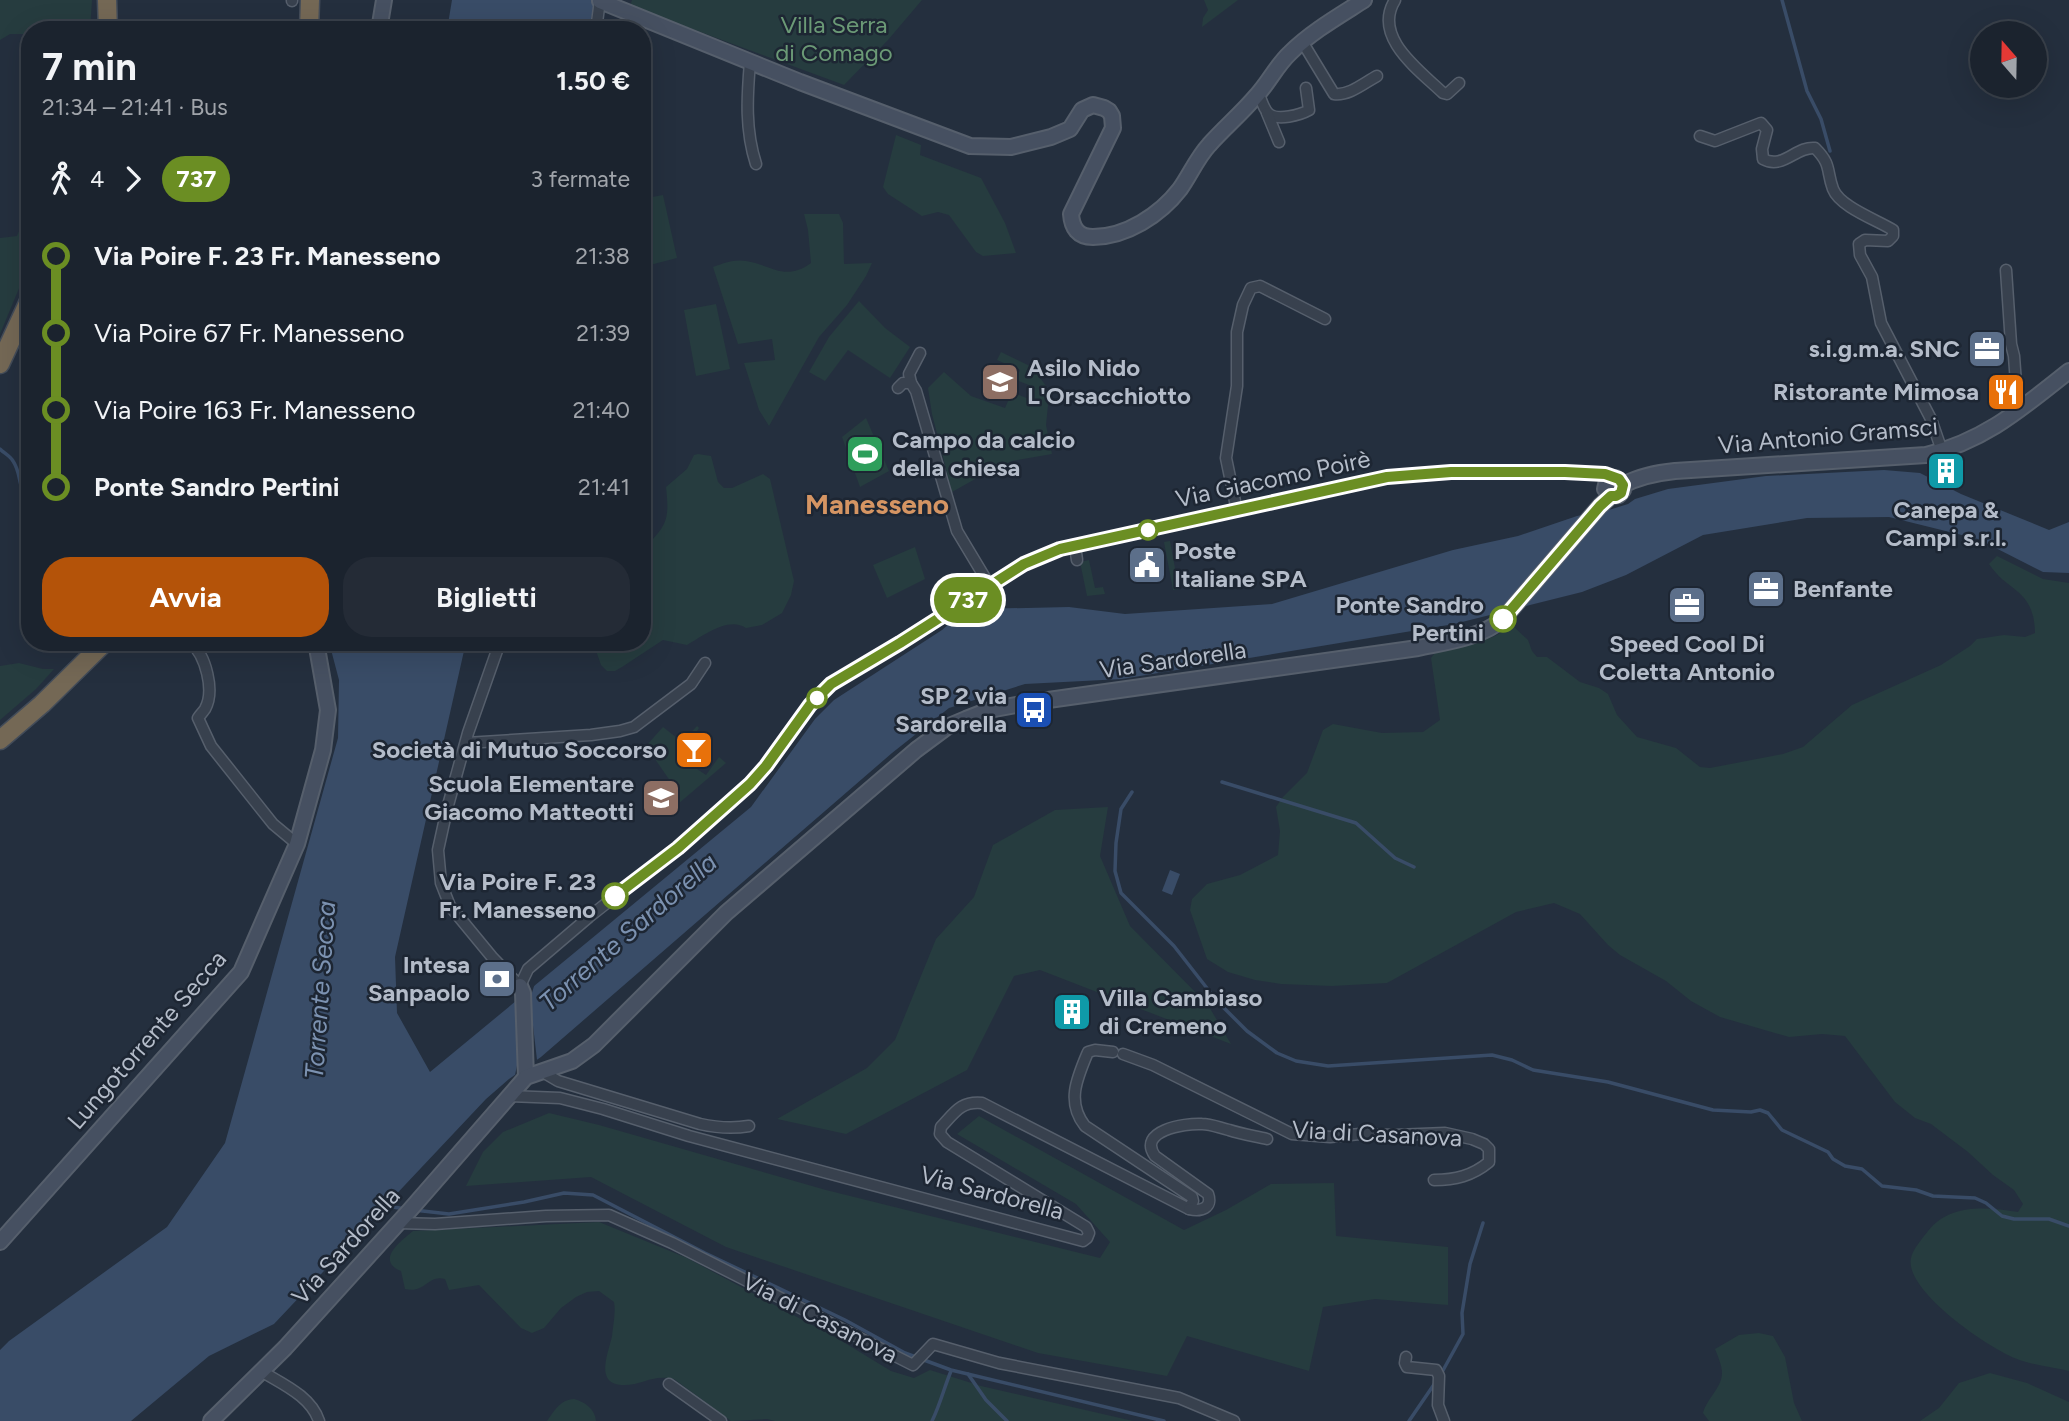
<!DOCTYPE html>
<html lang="it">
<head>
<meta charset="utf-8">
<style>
  body { margin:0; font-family:Figtree,sans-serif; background:#242b36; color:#f1f3f6; height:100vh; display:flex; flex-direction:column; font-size:26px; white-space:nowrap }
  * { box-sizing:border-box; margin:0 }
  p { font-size:23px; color:#a0a4aa }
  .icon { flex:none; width:38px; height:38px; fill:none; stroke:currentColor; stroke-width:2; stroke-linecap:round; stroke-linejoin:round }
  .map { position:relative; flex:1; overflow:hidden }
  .sheet { position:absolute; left:21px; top:21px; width:630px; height:630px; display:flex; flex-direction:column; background:#1b232e; border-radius:28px; box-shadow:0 7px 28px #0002,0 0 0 2px #39404a }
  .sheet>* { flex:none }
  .badge { padding:0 14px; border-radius:23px; font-size:24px; line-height:46px }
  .needle { width:46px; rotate:340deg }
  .buttons { position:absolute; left:1970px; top:21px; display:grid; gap:14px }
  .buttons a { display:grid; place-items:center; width:77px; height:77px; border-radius:50%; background:#1b232e; box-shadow:0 7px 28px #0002,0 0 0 2px #39404a; font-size:35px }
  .map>.badge { position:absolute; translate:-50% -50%; box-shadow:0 0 0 4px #fff }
  .legs { display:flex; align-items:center; gap:10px; height:77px; padding:0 21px; font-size:23px }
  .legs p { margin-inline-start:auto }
  .overview { display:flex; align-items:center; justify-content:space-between; height:119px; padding:0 21px }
  h1 { font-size:38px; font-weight:700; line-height:52px }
  .action { display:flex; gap:14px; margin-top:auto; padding:14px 21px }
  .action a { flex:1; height:80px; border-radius:28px; background:#b45309; color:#fff; font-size:28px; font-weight:700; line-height:80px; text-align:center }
  .action a+a { background:#242b36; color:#f1f3f6 }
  ul { padding:0 21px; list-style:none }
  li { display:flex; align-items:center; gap:24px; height:77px; font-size:26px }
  li i { display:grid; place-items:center; width:10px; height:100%; margin:0 9px; background:currentColor }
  li i::after { content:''; width:18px; height:18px; margin:-9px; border:5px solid; border-radius:50%; background:#1b232e }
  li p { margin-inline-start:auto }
  li:first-child i { background:linear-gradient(#0000 50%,currentColor 0) }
  li:last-child i { background:linear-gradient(currentColor 50%,#0000 0) }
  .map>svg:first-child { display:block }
  .green { fill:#263c3f }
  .water { fill:#394c67 }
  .pier { fill:#242f3e }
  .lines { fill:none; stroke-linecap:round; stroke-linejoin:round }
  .stream { stroke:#394c67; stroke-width:3.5 }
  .street-casing { stroke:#565f6c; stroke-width:13 }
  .secondary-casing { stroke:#565f6c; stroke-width:18 }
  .highway-casing { stroke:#434c59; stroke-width:21 }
  .street { stroke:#38414e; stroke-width:10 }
  .secondary { stroke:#465061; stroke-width:14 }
  .highway { stroke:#746855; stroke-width:18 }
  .line-1-casing { stroke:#fff; stroke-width:16 }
  .line-1 { stroke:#6b8e23; stroke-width:10 }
  .stop-1-dot { fill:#fff; stroke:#6b8e23; stroke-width:3.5 }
  .labels { text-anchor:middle; stroke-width:5; stroke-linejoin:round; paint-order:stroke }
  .park-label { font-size:24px; fill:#6b9a76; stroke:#1d2633 }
  .poi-label { font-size:24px; font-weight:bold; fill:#b4bcc9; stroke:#1d2633; text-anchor:end }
  .street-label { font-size:24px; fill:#b4bcc9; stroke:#1d2633 }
  .stop-label { font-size:24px; font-weight:bold; fill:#b4bcc9; stroke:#1d2633; text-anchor:end }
  .water-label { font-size:26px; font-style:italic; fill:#7c92b1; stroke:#1d2633 }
  .quarter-label { font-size:28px; font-weight:bold; fill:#d59563; stroke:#1d2633 }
</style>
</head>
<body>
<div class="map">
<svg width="2069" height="1421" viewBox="0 0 2069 1421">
  <rect width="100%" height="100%" fill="#242f3e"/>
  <g class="green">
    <path d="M0 0H92L90 30H30V34H10L0 40Z"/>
    <path d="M632 0H922L888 40 844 85 630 6Z"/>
    <path d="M1204 0H1238L1202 27 1203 18 1208 10Z"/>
    <path d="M896 135 921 145 920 155 981 178 1005 223 1016 253 983 256 976 252 949 215 938 212 922 216 888 194 883 187Z"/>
    <path d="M663 195 677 258 646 266 642 246V199Z"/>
    <path d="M30 206V262L0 334V238L17 236Z"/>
    <path d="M804 214H839L843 223 844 264 872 263 866 276 847 305 819 337 769 426 759 410 744 363 775 360 772 339 738 344 713 267C724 263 734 259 746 261 772 265 785 282 811 263L808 230Z"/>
    <path d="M859 301 885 328 910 347 890 378 848 350 825 381 809 372 829 337Z"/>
    <path d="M716 304 730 369 696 376 684 310Z"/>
    <path d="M1001 352 1032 367 1046 386 1048 405 1046 425 1052 454 1012 461 986 473 952 492 932 414 928 388 944 372 971 396 1005 408 1012 392 1029 399 1034 387 1016 380 1020 370 997 360Z"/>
    <path d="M866 418 889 471 860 487 842 437Z"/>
    <path d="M698 454 711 456 718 482 724 488H732L763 474 770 479 794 581 791 595 782 613 762 625 746 628C728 616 703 636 687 645L663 640 622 667 615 671H607L601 665 593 642H642V601L649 595 652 587 649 579 642 571V551C666 525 670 523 666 487L687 469 694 455Z"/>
    <path d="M1170 541 1179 590H1173L1164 542Z"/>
    <path d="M915 547 925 579 887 598 873 565Z"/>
    <path d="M1997 556 2043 579 2069 583V1371C2052 1367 2033 1365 2017 1359 1990 1349 1904 1291 1911 1258 1913 1249 1922 1239 1928 1231 1950 1203 1987 1207 2018 1212L2023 1204 2014 1190 1993 1175 1968 1152 1931 1124 1915 1118 1895 1102 1845 1036 1822 1034 1789 1037 1720 1017 1691 1001 1666 981 1620 955 1608 945 1580 914 1554 903 1516 912 1387 983 1332 986 1281 984 1255 980 1228 972 1207 959 1190 910 1192 899 1207 884 1240 875 1278 855 1280 831 1276 807 1283 797 1307 773 1323 730 1333 724 1382 733 1423 732 1440 720 1431 658 1437 650 1493 637 1513 626 1528 640 1532 651 1537 657H1547L1580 682 1599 688 1608 694 1617 715 1637 737 1676 748 1700 767 1710 768 1783 754 1803 747 1852 705 1941 665 1970 646 1977 639 2004 635 2025 637 2035 633C2034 588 2008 593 1989 564Z"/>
    <path d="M1089 560 1095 588 1103 587 1105 594 1087 596 1080 562Z"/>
    <path d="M19 663 43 669H54L36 689 0 720V666Z"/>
    <path d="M697 726 699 728 686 748 697 756 691 765 706 775 719 757 726 763 678 804 677 798 672 791 675 788 646 746 663 727 682 742Z"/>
    <path d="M1108 807 1100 856 1130 926 1208 1005 1231 1044 1040 970 1014 976 967 1070 846 1134 777 1119 867 1068 895 1040 936 939 974 897 993 845 1055 810Z"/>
    <path d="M549 1113 599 1125 826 1190 1100 1258 1110 1242 1076 1204 957 1134 979 1116 1184 1230 1226 1210 1271 1184 1334 1183 1336 1236 1448 1247V1305L1375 1299 1323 1307 1309 1371 1187 1336 1167 1376 1038 1353 726 1247 591 1177 466 1186 483 1152 503 1132Z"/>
    <path d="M599 1222 687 1258 840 1340 891 1371 914 1378 930 1370 981 1386 1133 1421H775L767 1419 731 1421 674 1379C652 1374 643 1385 624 1385 593 1385 609 1352 612 1336 613 1325 616 1312 614 1302L599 1291 587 1292 576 1297 561 1308 544 1328 532 1333 521 1328 479 1285 449 1290 445 1279C428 1274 425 1294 405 1289L401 1271C375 1260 401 1241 413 1231Z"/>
    <path d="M1759 1333 1773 1336 1785 1357 1794 1403 1802 1421H1709L1703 1413C1707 1398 1723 1387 1722 1371 1721 1364 1718 1356 1715 1349L1739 1335Z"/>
    <path d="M1990 1373 2027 1383 2069 1402V1421H1920L1939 1408 1959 1383Z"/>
    <path d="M574 1399C585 1402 595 1409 596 1421H547C555 1410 560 1400 574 1399Z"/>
  </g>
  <g class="water">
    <path d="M452 0H596L588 30H447Z"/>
    <path d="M1884 470 1920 473 1961 494 2049 530 2069 522V573L2043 572 1978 539 1889 517 1807 518 1703 535 1626 575 1582 592 1454 624 1122 679 1025 684 949 708 892 753 541 1057 509 1079 486 1099 274 1324 209 1356 131 1421H0V1350L9 1341 167 1227 225 1143 338 738 339 680 329 642H466L395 957 397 1013 430 1072 751 807 815 719 834 700 942 630 957 617 976 609 1069 607 1125 614 1272 604 1453 550 1518 536 1577 516 1612 509 1628 504 1635 499 1668 489 1766 476Z"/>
    <path d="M1170 870 1180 874 1172 895 1162 891Z"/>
  </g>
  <path class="pier" d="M535 983 531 996V1008L537 1060 515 1075 519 1056 516 1001Z"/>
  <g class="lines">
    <g class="stream">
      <path d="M1782 0 1807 91 1821 119 1830 151"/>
      <path d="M0 449C4 453 10 456 13 461 22 474 17 488 30 504"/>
      <path d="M220 642 250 650"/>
      <path d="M1222 782 1356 823 1395 858 1414 867"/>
      <path d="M1132 792 1121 809 1116 843 1115 871 1121 893 1174 946 1217 1001 1247 1031 1277 1053 1296 1061 1328 1066 1492 1055 1512 1060 1533 1070 1608 1082 1713 1110 1751 1112 1760 1110 1768 1113 1782 1130 1828 1152 1833 1159 1845 1166 1862 1169 1882 1186 1916 1190 1933 1196 1975 1198 1986 1203 2002 1216 2014 1219H2049L2069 1226"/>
      <path d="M380 1205 406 1209"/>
      <path d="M414 1210 449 1214 524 1202 564 1193 593 1195 705 1253 845 1320 905 1353 951 1370 1164 1421"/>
      <path d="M968 1374 986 1400 1007 1421"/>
      <path d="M1441 1374 1463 1334 1462 1313 1470 1264 1483 1223"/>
      <path d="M932 1421C940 1405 944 1388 951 1371"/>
      <path d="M1409 1421 1435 1383"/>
    </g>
    <defs>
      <g id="street">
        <path d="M292 0V1"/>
        <path d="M1395 0C1372 37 1419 70 1443 93L1447 94 1459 83"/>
        <path d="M596 30 600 0"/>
        <path d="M1303 43 1334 94C1349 96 1364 83 1377 76"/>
        <path d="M750 62C747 97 745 130 756 164"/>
        <path d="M1259 94C1261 100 1264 110 1269 114 1278 121 1300 115 1309 110L1306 88"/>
        <path d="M1267 113 1279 142"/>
        <path d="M1700 136 1715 141 1761 123 1767 130 1762 149 1763 159C1783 170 1796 146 1815 148 1832 165 1826 170 1833 189 1840 207 1877 220 1893 230V236L1888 241 1865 240 1859 244 1860 255 1872 277 1881 323 1931 419 1942 451"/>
        <path d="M2006 270 2011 344 2014 356 2018 411"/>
        <path d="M911 383 909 374 920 353"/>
        <path d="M898 388 903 383H911L916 391 957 531 990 586"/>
        <path d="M1237 511 1226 458 1237 386V332L1243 305 1251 288 1260 286 1325 319"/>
        <path d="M1075 546 1077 560"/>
        <path d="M190 642C206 655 215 691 205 709 203 712 200 715 198 718L211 746 273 824 297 844"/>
        <path d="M500 642 468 733 447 809 438 850 441 883 450 906 492 957 520 986 528 969 589 917 694 834 750 784 766 766 810 705 826 688 1024 564 1060 549 1387 477 1451 472H1565L1601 474 1612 478"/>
        <path d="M466 743 591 735 620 731 634 727 691 684 705 663"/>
        <path d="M1123 1054 1153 1065 1292 1134 1330 1137 1360 1134 1396 1135 1445 1133 1472 1139 1484 1144 1489 1149V1162C1472 1176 1455 1180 1434 1180"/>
        <path d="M541 1071 558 1081 700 1124C718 1128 732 1129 749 1126"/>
        <path d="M509 1096 560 1098 603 1109 689 1136 1083 1241 1087 1238 1089 1233 1086 1227 947 1142 940 1134 941 1127C955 1112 961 1101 982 1103L1189 1209 1193 1201 1192 1197 1085 1126C1066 1102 1077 1078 1088 1052L1095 1050 1113 1052"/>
        <path d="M1189 1209C1201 1212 1213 1208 1208 1194L1155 1156C1137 1131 1184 1123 1202 1124 1211 1124 1220 1128 1229 1130 1241 1134 1254 1136 1267 1139"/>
        <path d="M398 1223 435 1224 546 1216 609 1215 672 1243 913 1365 933 1344 999 1363 1179 1398 1234 1421"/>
        <path d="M1406 1357 1405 1363 1407 1367 1436 1370 1439 1376 1438 1405 1444 1421"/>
        <path d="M261 1371C282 1384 311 1396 319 1421"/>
        <path d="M669 1384 721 1421"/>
      </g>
      <g id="secondary">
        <path d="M600 1 800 82 970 146 1011 147 1051 137 1070 129 1082 110 1093 105 1104 108 1109 111 1112 116 1113 128 1071 214C1072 228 1078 237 1093 237 1126 237 1160 215 1180 189 1190 175 1197 158 1209 145 1224 128 1242 113 1257 95 1269 82 1277 65 1290 53 1311 32 1339 16 1364 0"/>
        <path d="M379 30 384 0"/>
        <path d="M1611 496 1605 489 1607 481 1616 478 1623 485"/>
        <path d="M520 986 523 993 526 1077"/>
        <path d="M0 1242 241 972 297 844 323 750 328 710 316 642"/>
        <path d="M211 1421 285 1348 410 1210 526 1077 572 1061 594 1045 726 913 916 750 947 727 966 719 989 710 1027 703 1418 648C1446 642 1481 638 1503 619L1600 506 1611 496 1619 495 1623 490V485C1640 476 1656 473 1675 471L1926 455C1985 441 2022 408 2069 371"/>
      </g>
      <g id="highway">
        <path d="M107 0 108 30"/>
        <path d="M309 30 310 0"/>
        <path d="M0 364 30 299"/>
        <path d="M0 740 42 704 105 642"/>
      </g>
    </defs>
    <use href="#street" class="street-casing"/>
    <use href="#secondary" class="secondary-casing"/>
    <use href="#highway" class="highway-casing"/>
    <use href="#street" class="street"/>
    <use href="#secondary" class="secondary"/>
    <use href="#highway" class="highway"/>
  </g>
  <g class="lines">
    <defs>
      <path id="line-1" d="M615 896 678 848 750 784 766 766 810 705 831 684 900 643 1024 564 1060 549 1387 477 1451 472H1565L1605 474 1619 479 1623 485 1621 493 1616 496H1611L1600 506 1503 619"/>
    </defs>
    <use href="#line-1" class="line-1-casing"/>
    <use href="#line-1" class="line-1"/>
  </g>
  <defs>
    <symbol id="office-square" viewBox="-11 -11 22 22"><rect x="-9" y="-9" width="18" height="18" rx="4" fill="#5c6f8a" stroke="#1d2633"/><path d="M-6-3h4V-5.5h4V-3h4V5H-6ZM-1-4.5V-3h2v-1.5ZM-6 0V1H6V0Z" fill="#fff"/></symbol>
    <symbol id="school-square" viewBox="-11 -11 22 22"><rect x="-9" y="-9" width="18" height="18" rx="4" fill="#8d6e63" stroke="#1d2633"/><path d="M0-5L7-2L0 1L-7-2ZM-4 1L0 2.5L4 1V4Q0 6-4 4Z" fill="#fff"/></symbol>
    <symbol id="restaurant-square" viewBox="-11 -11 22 22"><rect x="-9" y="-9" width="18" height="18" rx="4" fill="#e8710a" stroke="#1d2633"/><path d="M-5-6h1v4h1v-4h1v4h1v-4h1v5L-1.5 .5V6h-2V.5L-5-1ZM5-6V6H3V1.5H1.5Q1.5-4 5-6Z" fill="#fff"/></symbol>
    <symbol id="stadium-square" viewBox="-11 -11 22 22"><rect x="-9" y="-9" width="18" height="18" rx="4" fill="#2e9e5b" stroke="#1d2633"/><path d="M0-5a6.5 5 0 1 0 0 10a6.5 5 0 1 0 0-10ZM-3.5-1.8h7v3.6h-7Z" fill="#fff"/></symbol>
    <symbol id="building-square" viewBox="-11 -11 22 22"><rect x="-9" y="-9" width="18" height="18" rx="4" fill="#0f9aa8" stroke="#1d2633"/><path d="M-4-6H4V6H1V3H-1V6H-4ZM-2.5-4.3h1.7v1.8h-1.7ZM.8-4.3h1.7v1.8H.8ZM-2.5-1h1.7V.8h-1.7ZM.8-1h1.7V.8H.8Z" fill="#fff"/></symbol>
    <symbol id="civic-square" viewBox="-11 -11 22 22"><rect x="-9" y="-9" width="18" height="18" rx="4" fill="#5c6f8a" stroke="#1d2633"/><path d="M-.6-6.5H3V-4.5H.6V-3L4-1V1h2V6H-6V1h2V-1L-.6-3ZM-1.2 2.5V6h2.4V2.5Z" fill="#fff"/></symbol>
    <symbol id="bus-square" viewBox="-11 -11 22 22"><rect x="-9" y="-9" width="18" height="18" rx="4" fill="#1a4fb4" stroke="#1d2633"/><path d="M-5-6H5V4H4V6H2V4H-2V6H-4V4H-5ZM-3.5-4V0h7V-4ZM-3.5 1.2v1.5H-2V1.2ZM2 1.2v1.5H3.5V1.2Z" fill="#fff"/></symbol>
    <symbol id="bar-square" viewBox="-11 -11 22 22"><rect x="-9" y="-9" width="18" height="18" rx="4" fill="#e8710a" stroke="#1d2633"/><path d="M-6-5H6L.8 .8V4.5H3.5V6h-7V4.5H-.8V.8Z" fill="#fff"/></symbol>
    <symbol id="bank-square" viewBox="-11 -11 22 22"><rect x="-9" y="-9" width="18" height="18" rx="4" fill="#5c6f8a" stroke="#1d2633"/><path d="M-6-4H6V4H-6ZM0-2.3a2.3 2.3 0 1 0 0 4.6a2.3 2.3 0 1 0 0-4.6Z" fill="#fff"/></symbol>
  </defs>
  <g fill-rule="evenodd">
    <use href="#office-square" x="1965" y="327" width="44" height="44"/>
    <use href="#school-square" x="978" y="360" width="44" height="44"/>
    <use href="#restaurant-square" x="1984" y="370" width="44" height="44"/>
    <use href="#stadium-square" x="843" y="432" width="44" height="44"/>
    <use href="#building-square" x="1924" y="449" width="44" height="44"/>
    <use href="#civic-square" x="1125" y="543" width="44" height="44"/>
    <use href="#office-square" x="1744" y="567" width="44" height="44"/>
    <use href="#office-square" x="1665" y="583" width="44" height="44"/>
    <use href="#bus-square" x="1012" y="688" width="44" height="44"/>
    <use href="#bar-square" x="672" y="728" width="44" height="44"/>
    <use href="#school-square" x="639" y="776" width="44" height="44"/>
    <use href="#bank-square" x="475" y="957" width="44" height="44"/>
    <use href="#building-square" x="1050" y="990" width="44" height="44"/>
  </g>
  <g class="stop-1-dot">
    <circle cx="1148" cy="530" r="9"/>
    <circle cx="1503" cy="619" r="12"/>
    <circle cx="817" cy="698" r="9"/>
    <circle cx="615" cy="896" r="12"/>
  </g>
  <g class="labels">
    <g class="park-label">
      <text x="834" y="33">Villa Serra<tspan x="834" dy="28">di Comago</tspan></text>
    </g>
    <g class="poi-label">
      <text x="1960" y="357">s.i.g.m.a. SNC</text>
      <text x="1027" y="376" text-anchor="start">Asilo Nido<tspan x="1027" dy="28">L'Orsacchiotto</tspan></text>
      <text x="1979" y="400">Ristorante Mimosa</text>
      <text x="892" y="448" text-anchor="start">Campo da calcio<tspan x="892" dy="28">della chiesa</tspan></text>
      <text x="1946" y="518" text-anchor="middle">Canepa &amp;<tspan x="1946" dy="28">Campi s.r.l.</tspan></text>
      <text x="1174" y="559" text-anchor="start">Poste<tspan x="1174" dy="28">Italiane SPA</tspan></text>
      <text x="1793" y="597" text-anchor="start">Benfante</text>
      <text x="1687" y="652" text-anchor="middle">Speed Cool Di<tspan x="1687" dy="28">Coletta Antonio</tspan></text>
      <text x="1007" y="704">SP 2 via<tspan x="1007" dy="28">Sardorella</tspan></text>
      <text x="667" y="758">Società di Mutuo Soccorso</text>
      <text x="634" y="792">Scuola Elementare<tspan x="634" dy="28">Giacomo Matteotti</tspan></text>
      <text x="470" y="973">Intesa<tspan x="470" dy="28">Sanpaolo</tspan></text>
      <text x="1099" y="1006" text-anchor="start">Villa Cambiaso<tspan x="1099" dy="28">di Cremeno</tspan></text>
    </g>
    <g class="street-label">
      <text transform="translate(1828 436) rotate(-5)" y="8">Via Antonio Gramsci</text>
      <text transform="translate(1273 479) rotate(-12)" y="8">Via Giacomo Poirè</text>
      <text transform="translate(1173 660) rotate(-8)" y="8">Via Sardorella</text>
      <text transform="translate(147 1040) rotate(-49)" y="8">Lungotorrente Secca</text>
      <text transform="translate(1377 1134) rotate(3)" y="8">Via di Casanova</text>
      <text transform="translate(992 1193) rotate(15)" y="8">Via Sardorella</text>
      <text transform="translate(346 1246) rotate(-48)" y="8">Via Sardorella</text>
      <text transform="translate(820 1318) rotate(27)" y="8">Via di Casanova</text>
    </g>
    <g class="stop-label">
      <text x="1484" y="613">Ponte Sandro<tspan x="1484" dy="28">Pertini</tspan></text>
      <text x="596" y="890">Via Poire F. 23<tspan x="596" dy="28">Fr. Manesseno</tspan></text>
    </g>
    <g class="water-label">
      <text transform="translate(628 932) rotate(-41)" y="9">Torrente Sardorella</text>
      <text transform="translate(320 990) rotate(-86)" y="9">Torrente Secca</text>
    </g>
    <g class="quarter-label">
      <text x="877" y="514">Manesseno</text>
    </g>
  </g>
</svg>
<div class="buttons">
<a><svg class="needle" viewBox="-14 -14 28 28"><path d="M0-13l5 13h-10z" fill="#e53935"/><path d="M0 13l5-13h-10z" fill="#a0a4aa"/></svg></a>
</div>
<b class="badge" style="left:968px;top:600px;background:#6b8e23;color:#fff">737</b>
<section class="sheet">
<div class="overview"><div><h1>7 min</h1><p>21:34 – 21:41 · Bus</p></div><b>1.50 €</b></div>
<div class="legs"><svg class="icon" aria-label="walk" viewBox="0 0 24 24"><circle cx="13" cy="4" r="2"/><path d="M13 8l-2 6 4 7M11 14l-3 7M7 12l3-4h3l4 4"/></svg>4<svg class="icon" aria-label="forward" viewBox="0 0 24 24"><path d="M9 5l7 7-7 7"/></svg><b class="badge" style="background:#6b8e23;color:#fff">737</b><p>3 fermate</p></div>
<ul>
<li><i style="color:#6b8e23"></i><b>Via Poire F. 23 Fr. Manesseno</b><p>21:38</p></li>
<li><i style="color:#6b8e23"></i><span>Via Poire 67 Fr. Manesseno</span><p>21:39</p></li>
<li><i style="color:#6b8e23"></i><span>Via Poire 163 Fr. Manesseno</span><p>21:40</p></li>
<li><i style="color:#6b8e23"></i><b>Ponte Sandro Pertini</b><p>21:41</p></li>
</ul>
<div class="action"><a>Avvia</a><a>Biglietti</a></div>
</section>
</div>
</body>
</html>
